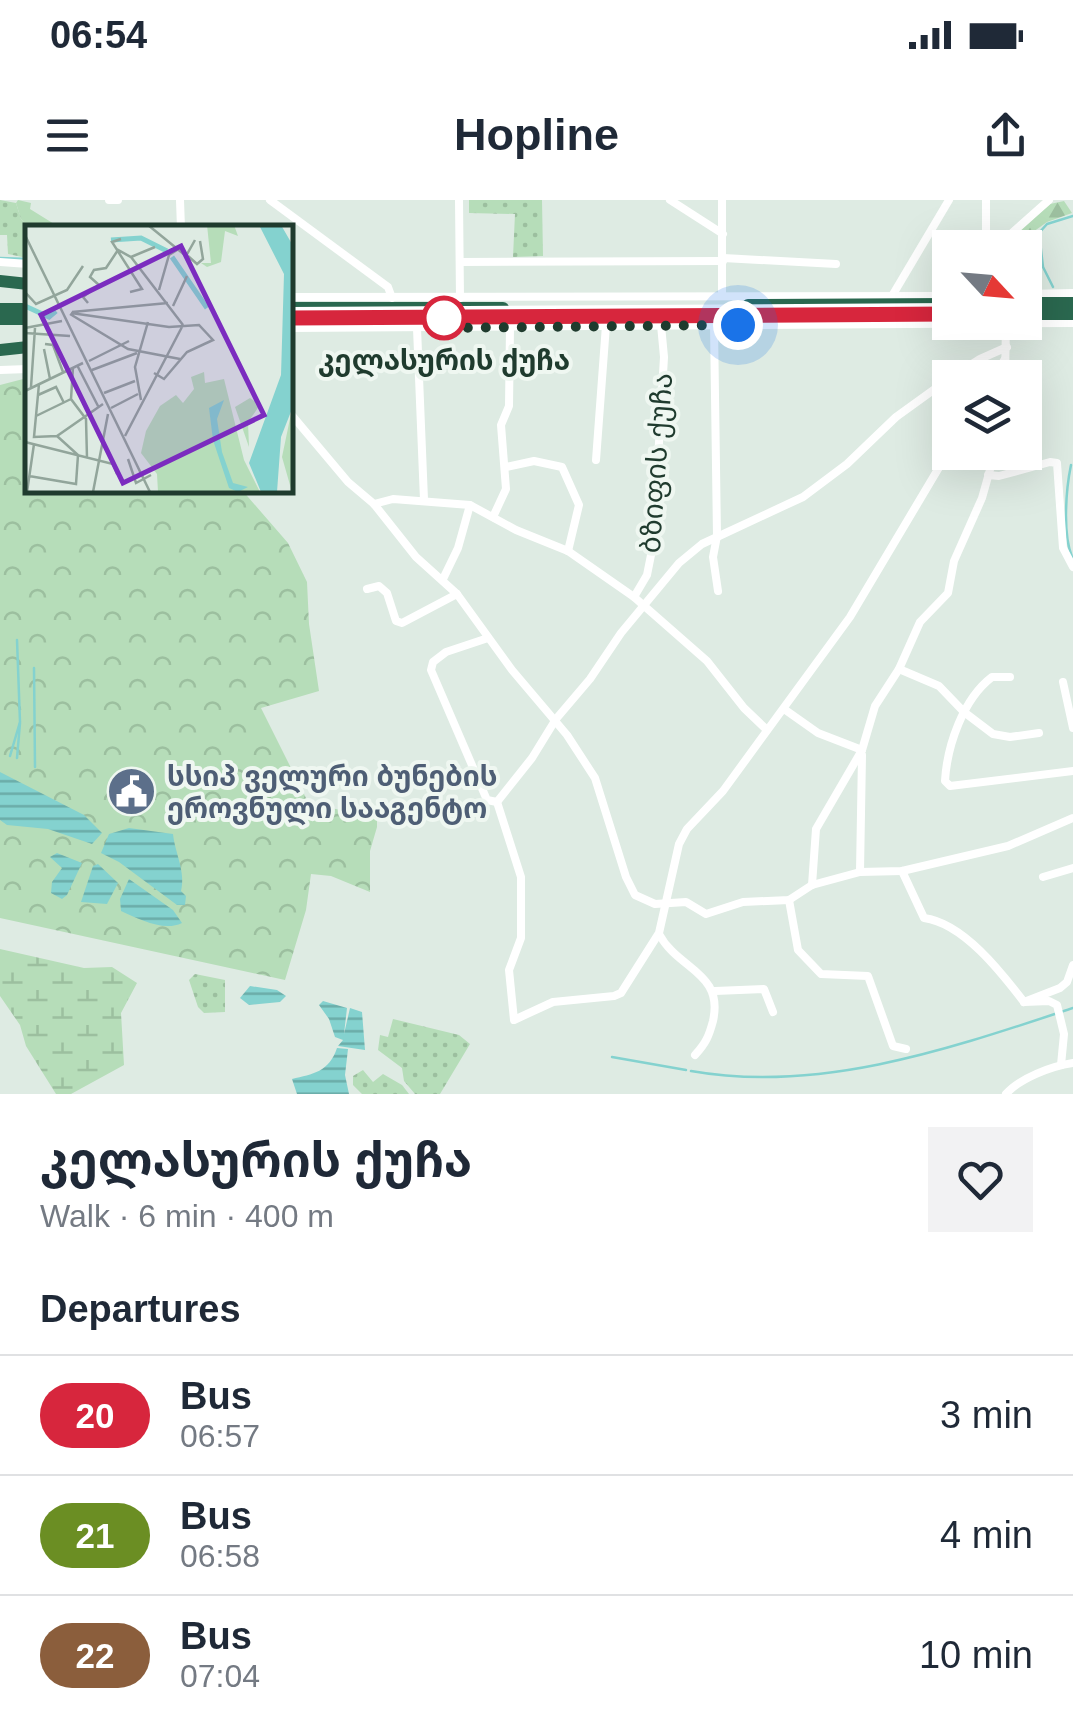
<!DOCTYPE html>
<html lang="en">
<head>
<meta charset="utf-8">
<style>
  body { margin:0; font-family:Arial,"Noto Sans Georgian",sans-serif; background:#f2f2f3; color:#1f2937; height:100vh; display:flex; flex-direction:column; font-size:38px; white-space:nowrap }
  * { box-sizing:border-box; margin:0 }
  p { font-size:32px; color:#747a83 }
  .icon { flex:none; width:55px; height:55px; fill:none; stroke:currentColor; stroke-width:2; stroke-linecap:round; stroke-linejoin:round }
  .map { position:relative; height:894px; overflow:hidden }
  .sheet { display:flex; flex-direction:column; background:#fff; flex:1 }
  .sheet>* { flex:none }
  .badge { padding:0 20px; border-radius:32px; font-size:35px; line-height:65px }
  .needle { width:65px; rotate:116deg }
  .controls { position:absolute; left:932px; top:30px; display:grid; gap:20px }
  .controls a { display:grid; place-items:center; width:110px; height:110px; border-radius:0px; background:#fff; box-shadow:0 10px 40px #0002; font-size:50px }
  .you { position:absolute; width:50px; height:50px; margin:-25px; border:8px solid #fff; border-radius:50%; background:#1a73e8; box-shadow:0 0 0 15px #1a73e833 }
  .map>.badge { position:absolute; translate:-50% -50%; box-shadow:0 0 0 5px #fff }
  h2 { padding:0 40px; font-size:38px; line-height:90px }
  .round { display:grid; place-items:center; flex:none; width:105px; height:105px; border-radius:0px; background:#f2f2f3 }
  .overview { display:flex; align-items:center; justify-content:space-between; height:170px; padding:0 40px }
  h1 { font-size:48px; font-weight:700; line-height:75px }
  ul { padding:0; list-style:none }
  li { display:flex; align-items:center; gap:30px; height:120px; padding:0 40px; border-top:2px solid #e0e1e3 }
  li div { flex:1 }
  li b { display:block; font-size:38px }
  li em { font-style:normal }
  li .badge { min-width:110px; font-weight:700; text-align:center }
  .status { display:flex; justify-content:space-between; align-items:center; height:70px; padding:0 50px; background:#fff; direction:ltr }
  .status svg { height:28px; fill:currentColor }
  header { display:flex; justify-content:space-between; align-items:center; height:130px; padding:0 40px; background:#fff; font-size:45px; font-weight:700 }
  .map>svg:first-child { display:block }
  .grass { fill:url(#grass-dots) }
  .forest { fill:url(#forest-firs) }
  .wetland { fill:url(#wetland-marsh) }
  .park { fill:url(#park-crowns) }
  .water { fill:url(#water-rules) }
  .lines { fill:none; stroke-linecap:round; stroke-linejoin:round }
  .stream { stroke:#84d2cf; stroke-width:2.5 }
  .minor { stroke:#fff; stroke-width:8 }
  .highway { stroke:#2a684f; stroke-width:12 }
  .line-casing { stroke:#fff; stroke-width:22 }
  .line { stroke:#d7263d; stroke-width:15 }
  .walk { stroke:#1f3b2e; stroke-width:10; stroke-dasharray:0 18 }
  .stop-dot { fill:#fff; stroke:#d7263d; stroke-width:5 }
  .labels { text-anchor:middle; stroke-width:8; stroke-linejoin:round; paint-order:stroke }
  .stop-label { font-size:28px; font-weight:bold; fill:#1f3b2e; stroke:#eff7f1 }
  .street-label { font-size:28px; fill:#1f3b2e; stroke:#eff7f1 }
  .service-label { font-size:28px; font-weight:bold; fill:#4e5e75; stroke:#eff7f1; text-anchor:start }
  .inset-river { fill:none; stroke:#84d2cf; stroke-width:5 }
  .inset-road { fill:none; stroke:#92a59b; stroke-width:2.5 }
  .view { fill:#7b2cbf; fill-opacity:0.15; stroke:#7b2cbf; stroke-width:5 }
  .inset-edge { fill:none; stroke:#1f3b2e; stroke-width:5 }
</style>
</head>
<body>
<div class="status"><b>06:54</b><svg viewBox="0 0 49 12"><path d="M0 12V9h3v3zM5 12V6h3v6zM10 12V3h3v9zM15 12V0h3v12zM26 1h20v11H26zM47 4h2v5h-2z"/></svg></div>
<header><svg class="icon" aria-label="menu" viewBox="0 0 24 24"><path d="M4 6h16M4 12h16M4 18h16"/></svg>Hopline<svg class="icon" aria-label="share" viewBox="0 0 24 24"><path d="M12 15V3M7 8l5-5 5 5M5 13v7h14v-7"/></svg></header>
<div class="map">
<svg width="1073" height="894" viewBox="0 0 1073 894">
  <defs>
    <pattern id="grass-dots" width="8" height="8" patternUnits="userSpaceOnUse" patternTransform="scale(2.5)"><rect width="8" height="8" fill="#b6ddb9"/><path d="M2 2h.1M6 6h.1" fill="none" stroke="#9cbf9f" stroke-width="1.8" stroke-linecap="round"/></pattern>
    <pattern id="forest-firs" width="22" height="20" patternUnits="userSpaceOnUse" patternTransform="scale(2.5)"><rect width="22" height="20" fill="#b6ddb9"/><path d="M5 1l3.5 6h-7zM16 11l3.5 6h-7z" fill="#9cbf9f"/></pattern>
    <pattern id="wetland-marsh" width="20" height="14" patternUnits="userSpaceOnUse" patternTransform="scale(2.5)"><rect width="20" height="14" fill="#b6ddb9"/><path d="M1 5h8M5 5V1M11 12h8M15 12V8" fill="none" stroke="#9cbf9f"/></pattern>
    <pattern id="park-crowns" width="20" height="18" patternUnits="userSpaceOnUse" patternTransform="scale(2.5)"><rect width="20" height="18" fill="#b6ddb9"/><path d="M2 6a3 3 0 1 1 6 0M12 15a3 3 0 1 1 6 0" fill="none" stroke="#9cbf9f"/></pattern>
    <pattern id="water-rules" width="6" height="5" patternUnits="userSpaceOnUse" patternTransform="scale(2.5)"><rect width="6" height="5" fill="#84d2cf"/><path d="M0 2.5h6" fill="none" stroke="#6baca8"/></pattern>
  </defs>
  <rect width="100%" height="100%" fill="#deebe3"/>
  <g class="grass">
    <path d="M0 0 16 3 21 19 30 27 23 40 27 44V58L8 54 7 35H0Z"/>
    <path d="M469 0H542L543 56 513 57 515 14 469 13Z"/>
    <path d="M195 774 225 780V812L204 813 198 807 189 780Z"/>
    <path d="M393 819 459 835 470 844 440 894H415L404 881 402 868 378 850 380 835 388 837Z"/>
    <path d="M363 870 373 882 383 874 402 885 409 894H362L353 885V876Z"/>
  </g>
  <g class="forest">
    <path d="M18 0 31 3 30 9 59 27H30L21 19 16 3Z"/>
    <path d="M1064 1 1072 13 1047 22 1033 32 1036 50 1020 30 1050 4Z"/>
  </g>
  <path class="wetland" d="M0 749 84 768 112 767 137 783 121 813 124 865 71 894H56L26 846 20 825 0 796Z"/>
  <path class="park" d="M27 178 28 290H242L288 343 307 382 309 424 319 491 261 508 307 600 324 607 377 616V627L370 651V692L331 676 311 674 306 710 285 780 0 718V185Z"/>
  <g class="water">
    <path d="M0 572 84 615 102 633 92 644 48 629 7 625 0 620Z"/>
    <path d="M129 628 173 634C175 653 186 672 181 691L186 696 185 705H177L119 662 101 653 109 634Z"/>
    <path d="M57 653 82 663 67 695 62 699 51 693 52 682 62 668 50 657Z"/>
    <path d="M98 664 118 683 107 704 81 702 93 666Z"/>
    <path d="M129 679 173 710 182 723C164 732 139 719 121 711L120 699Z"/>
    <path d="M250 786 277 790 286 796 280 802 249 805 240 798Z"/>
    <path d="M323 801 347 808 344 834 350 808 362 812 365 850 338 846 343 840 335 837 329 819 319 805Z"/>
    <path d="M337 848 348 849 345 875 349 894H297L292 879C313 874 329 872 337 848Z"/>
  </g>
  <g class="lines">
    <g class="stream">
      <path d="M0 58 28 59"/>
      <path d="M1053 87 1043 67 1039 33 1047 24 1073 16"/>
      <path d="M1071 265C1066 289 1062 336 1073 359"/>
      <path d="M34 468 35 567"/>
      <path d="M10 556 20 522 17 440"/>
      <path d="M17 558 20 523"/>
      <path d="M612 857 686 870"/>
      <path d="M691 871C820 894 952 848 1073 808"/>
    </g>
    <g class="minor">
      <path d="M109 0H118"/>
      <path d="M180 0 181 28"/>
      <path d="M270 0 388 87 392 98"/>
      <path d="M459 0 460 98"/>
      <path d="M670 0 723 34"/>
      <path d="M986 48V0"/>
      <path d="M995 48 1049 0"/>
      <path d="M723 58 836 64"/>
      <path d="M0 62 28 64"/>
      <path d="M460 62 723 61"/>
      <path d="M1025 94 1073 93"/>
      <path d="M722 95V0"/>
      <path d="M892 96 949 0"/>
      <path d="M290 97 950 96"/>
      <path d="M714 125 717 336 713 357 718 391"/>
      <path d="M290 128 1073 123"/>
      <path d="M417 128 424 300"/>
      <path d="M0 170 28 169"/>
      <path d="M950 178 980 159 1007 147"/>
      <path d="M993 178 1005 159"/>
      <path d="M1005 178 1006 124"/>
      <path d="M290 213 348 282 374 304 416 357 457 394 512 470 567 535 595 578 626 677 635 695 655 704 686 702 706 714 743 702 789 700 812 685 860 672 902 671 1008 646 1073 618"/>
      <path d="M596 260 606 125"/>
      <path d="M506 267 534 261 562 267 579 305 568 351"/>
      <path d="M988 275 999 276 1050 262 1057 263 1063 348 1073 367"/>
      <path d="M374 304 393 299 470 305 516 330 568 351 634 397 707 461 744 508 767 530"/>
      <path d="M493 317 506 289 501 225 509 206 510 127"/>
      <path d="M443 379 458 348 470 305"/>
      <path d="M367 389 379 386 387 393 396 421 402 423 457 394"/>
      <path d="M634 397 647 375 653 345 664 157 661 125"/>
      <path d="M488 438 446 452 433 462 431 470 487 600 497 602"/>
      <path d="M899 469 939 486 964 512 993 534 1010 537 1039 533"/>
      <path d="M1010 477H992C963 499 947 546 945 581L950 586 1073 571"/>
      <path d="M1063 482 1073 528"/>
      <path d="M784 509 818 533 862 550"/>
      <path d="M497 602 521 677V738L509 770 514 820 553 802 614 796 621 793 659 733 679 644 687 629 723 591 850 417 950 249"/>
      <path d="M497 602 532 558 556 519 590 479 621 433 679 363 702 344 803 297 847 264 896 217 950 178"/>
      <path d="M902 671 924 718C963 723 1001 772 1024 802"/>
      <path d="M860 672 862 555"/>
      <path d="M1043 677 1073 668"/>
      <path d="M812 685 816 629 862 550 875 506 899 469 920 422 948 393 954 361 982 298 995 252"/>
      <path d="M789 700 798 750 821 774 868 776 893 846 906 849"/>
      <path d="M659 734C678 770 724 772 713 821 709 836 706 843 695 855"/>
      <path d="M715 791 764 789 773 812"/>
      <path d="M1024 802 1049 801 1057 805 1064 834 1061 865"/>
      <path d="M1024 802 1060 788 1067 782 1073 765"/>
      <path d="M1006 894C1020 878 1052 866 1073 863"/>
    </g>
    <g class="highway">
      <path d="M0 81 28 84"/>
      <path d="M1025 103H1073"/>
      <path d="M748 105 950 104"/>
      <path d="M290 108H503"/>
      <path d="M0 109H28"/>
      <path d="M1025 114H1073"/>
      <path d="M290 118 950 114"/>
      <path d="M0 119H28"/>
      <path d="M0 150 28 147"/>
    </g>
  </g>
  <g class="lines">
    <defs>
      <path id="line" d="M290 118 950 114"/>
    </defs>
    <use href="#line" class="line-casing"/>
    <use href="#line" class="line"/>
    <path class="walk" d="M444 118 442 128 738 125"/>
  </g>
  <defs>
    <symbol id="civic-disc" viewBox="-11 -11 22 22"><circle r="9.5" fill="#5c6f8a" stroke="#eff7f1"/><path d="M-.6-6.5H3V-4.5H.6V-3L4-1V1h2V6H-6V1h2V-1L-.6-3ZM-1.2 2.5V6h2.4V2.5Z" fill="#fff"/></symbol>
  </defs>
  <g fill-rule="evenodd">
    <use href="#civic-disc" x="104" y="564" width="55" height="55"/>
  </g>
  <circle class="stop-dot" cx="444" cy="118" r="20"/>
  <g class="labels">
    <g class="stop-label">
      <text x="444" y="170">კელასურის ქუჩა</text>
    </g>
    <g class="street-label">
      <text transform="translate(656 263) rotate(-86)" y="10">ბზიფის ქუჩა</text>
    </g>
    <g class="service-label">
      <text x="167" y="586">სსიპ ველური ბუნების<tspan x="167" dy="32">ეროვნული სააგენტო</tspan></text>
    </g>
  </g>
  <g transform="translate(25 25)">
    <rect width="268" height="268" fill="#deebe3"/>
    <path d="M182 0H209L213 11 200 6 196 37 182 42 176 38H186ZM267 184V267L257 232Z" fill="#b6ddb9"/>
    <path d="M225 173 235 180 223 197 224 222 210 182Z" fill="#b6ddb9"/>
    <path d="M179 147 180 158 199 154 219 235 235 267H133L132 249 116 228 121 206 135 181 151 170 158 178 169 164 166 152Z" fill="#b6ddb9"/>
    <path d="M234 0H256L267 19V184L256 212 252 267H236L224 238 256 150 259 49ZM199 175 192 194 197 227 208 258 223 262 213 267 204 263 188 215 184 183Z" fill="#84d2cf"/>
    <path class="inset-river" d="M86 15 116 13 142 26M147 32 182 83M0 81 24 92 31 86"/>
    <path class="inset-road" d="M123 0 161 31 170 15M0 10 125 267M96 14 87 17 117 64 105 67M163 31 172 39 178 34 175 16M106 32 158 100M134 65 144 30 152 25M0 67 11 79 42 65 58 41M63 78 58 72 74 60 65 52 69 45 81 43 93 25 106 32 130 22M148 81 162 51M47 87 143 78M46 88 144 102 174 100 188 115 162 127 139 154 129 148M45 89 103 124 155 134M0 103 37 96M0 108 45 111M20 119 28 120 38 147M19 124 25 154M64 136 104 116M52 140 73 181M48 142 46 174 61 194 62 233M67 145 112 128M14 159 9 212 32 211 78 179M6 162 10 103M0 166 58 138M79 168 110 156M13 170 31 162 39 178M116 175 110 142 123 97M86 183 113 169M11 191 46 174M100 211 158 100M0 217 88 239 92 249M103 234 111 258 126 250M4 251 51 259 53 230 32 211M2 267 9 219M68 267 83 189"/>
    <path class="view" d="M156 21 239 190 98 258 16 90Z"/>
    <rect width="268" height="268" class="inset-edge"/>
  </g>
</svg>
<div class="controls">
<a><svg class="needle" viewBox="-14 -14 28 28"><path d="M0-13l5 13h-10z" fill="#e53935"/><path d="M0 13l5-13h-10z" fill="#747a83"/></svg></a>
<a><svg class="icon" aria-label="layers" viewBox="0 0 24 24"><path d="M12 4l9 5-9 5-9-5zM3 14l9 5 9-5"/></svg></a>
</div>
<div class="you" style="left:738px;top:125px"></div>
</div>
<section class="sheet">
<div class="overview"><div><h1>კელასურის ქუჩა</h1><p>Walk · 6 min · 400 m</p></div><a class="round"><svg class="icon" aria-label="heart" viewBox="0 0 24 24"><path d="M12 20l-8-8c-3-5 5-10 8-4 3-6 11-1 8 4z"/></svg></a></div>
<h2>Departures</h2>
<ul>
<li><span class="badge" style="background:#d7263d;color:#fff">20</span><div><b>Bus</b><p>06:57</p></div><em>3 min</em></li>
<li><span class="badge" style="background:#6b8e23;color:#fff">21</span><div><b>Bus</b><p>06:58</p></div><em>4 min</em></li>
<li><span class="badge" style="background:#8b5e3c;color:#fff">22</span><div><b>Bus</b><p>07:04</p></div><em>10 min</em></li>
</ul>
</section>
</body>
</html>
